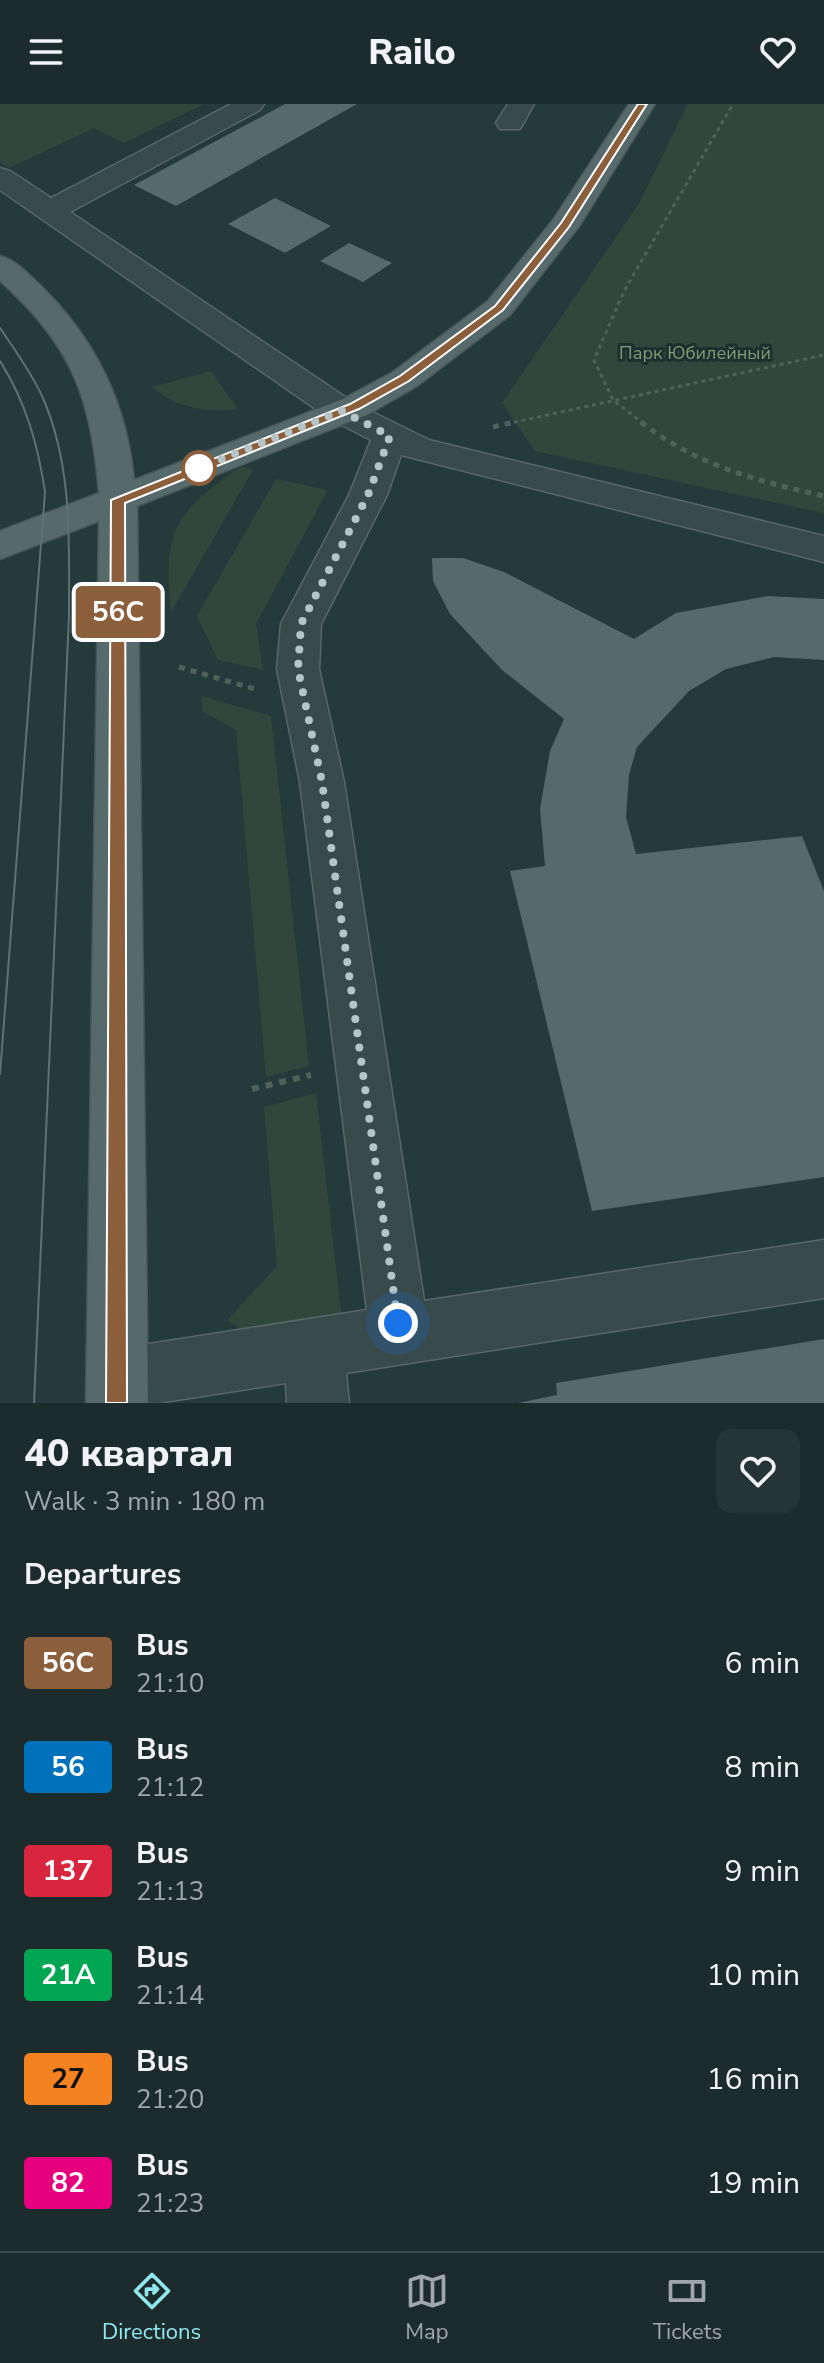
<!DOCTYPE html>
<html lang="en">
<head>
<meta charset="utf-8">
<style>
  body { margin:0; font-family:"Nunito Sans",sans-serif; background:#253434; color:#f1f3f6; height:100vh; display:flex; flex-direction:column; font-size:30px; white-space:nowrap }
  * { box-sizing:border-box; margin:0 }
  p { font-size:26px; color:#a0a7a9 }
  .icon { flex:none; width:44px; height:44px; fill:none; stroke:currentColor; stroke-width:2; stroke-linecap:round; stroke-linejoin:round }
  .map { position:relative; height:1299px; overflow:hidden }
  .details { display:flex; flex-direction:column; background:#1c2c2c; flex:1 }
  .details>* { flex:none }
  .badge { padding:0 16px; border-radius:6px; font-size:28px; line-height:52px }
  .you { position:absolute; width:40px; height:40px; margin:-20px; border:6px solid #fff; border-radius:50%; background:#1a73e8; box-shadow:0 0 0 12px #1a73e833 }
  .map>.badge { position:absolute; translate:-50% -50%; box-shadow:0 0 0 4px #fff }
  h2 { padding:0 24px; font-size:30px; line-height:72px }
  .round { display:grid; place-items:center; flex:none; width:84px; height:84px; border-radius:16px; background:#253434 }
  .summary { display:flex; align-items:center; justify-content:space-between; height:136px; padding:0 24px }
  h1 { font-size:38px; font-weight:800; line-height:60px }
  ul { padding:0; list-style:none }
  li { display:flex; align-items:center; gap:24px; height:104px; padding:0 24px }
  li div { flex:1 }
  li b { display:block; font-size:30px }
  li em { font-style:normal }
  li .badge { min-width:88px; font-weight:700; text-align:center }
  header { display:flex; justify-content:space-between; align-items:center; height:104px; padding:0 24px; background:#1c2c2c; font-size:36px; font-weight:800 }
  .dock { display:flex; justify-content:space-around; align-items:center; height:112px; border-top:2px solid #3a4848; background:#1c2c2c; font-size:22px; color:#a0a7a9 }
  .dock a { display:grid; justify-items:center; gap:4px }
  .dock .on { color:#91e6ef }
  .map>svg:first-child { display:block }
  .green { fill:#31473b }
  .building { fill:#546a6b }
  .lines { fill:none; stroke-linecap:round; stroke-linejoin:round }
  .minor-casing { stroke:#576869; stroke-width:3 }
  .major-casing { stroke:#455657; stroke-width:3 }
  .path-far2 { stroke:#4e625a; stroke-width:3; stroke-dasharray:4 4; stroke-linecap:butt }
  .path-far1 { stroke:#4e625a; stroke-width:5; stroke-dasharray:6 6; stroke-linecap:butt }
  .path { stroke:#4e625a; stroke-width:6; stroke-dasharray:7 7; stroke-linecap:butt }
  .minor { fill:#394a4b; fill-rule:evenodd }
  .major { fill:#576a6b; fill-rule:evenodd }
  .tram { stroke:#5d7274; stroke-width:2 }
  .line { fill:#8b5e3c; stroke:#fff; stroke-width:2 }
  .walk { stroke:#b5c5c7; stroke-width:8; stroke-dasharray:0 14.4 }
  .stop-dot { fill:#fff; stroke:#8b5e3c; stroke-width:4 }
  .labels { text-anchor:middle; stroke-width:6; stroke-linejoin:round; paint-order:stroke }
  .far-park-label { font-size:18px; fill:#809a75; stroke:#1e2f30 }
</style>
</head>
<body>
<header><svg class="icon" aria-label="menu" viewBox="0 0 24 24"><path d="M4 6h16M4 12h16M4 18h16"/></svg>Railo<svg class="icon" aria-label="heart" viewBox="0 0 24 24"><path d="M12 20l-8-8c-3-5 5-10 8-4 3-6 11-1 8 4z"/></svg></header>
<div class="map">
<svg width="824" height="1299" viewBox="0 0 824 1299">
  <rect width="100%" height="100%" fill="#253a3b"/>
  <g class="green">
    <path d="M0 0H204L124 39 94 24 9 64 0 59Z"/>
    <path d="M688 0H824V409L535 347 502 299 638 101Z"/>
    <path d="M211 267 238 305C207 309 176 304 152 283Z"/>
    <path d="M242 362 253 366 171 508C162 425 175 408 242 362Z"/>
    <path d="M276 375 328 386 256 520 263 566 218 556 197 512Z"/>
    <path d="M202 592 271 612 309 962 266 973 236 626 202 607Z"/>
    <path d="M316 989 342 1216 250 1232 227 1216 277 1162 264 1003Z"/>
  </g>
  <g class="building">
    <path d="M285 0H357L176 102 134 81Z"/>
    <path d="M275 94 331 122 285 149 228 120Z"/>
    <path d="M349 139 392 159 363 178 320 157Z"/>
    <path d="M432 454H463L504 468 634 535 676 509 768 492 824 495V556L774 553 726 565 689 587 637 643 629 671 626 713 636 750 802 732 824 787V1073L592 1107 510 767 545 762 540 705 550 647 564 615 502 566 450 510 433 477Z"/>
    <path d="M824 1235V1299H518L557 1291 556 1279Z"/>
  </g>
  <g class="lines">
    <defs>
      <g id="minor">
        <path d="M231 0H264L260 6 70 108 354 299 429 336 824 432V458L401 351 387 391 321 520 319 565 344 678 424 1197 824 1136V1194L346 1269 349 1299H287L286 1279 158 1299 96 1296 87 1275 96 1254 117 1245 367 1206 300 678 277 565 281 520 349 391 371 336 330 315 0 86V64L10 67 51 94Z"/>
        <path d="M508 0H534L520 25H500L496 19Z"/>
      </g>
      <path id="major" d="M629 0H655L580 121 510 211 417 282 367 311 137 402 148 1299H86L99 417 0 455V427L99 389C91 295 73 242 0 177V152C16 156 27 169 39 180 95 234 127 299 134 376L343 295 393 268 488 197 553 116Z"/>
    </defs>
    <use href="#minor" class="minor-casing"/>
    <use href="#major" class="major-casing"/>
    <g class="path-far2">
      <path d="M506 320 824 251"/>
      <path d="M644 320 613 296 594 256 624 187 733 0"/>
    </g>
    <g class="path-far1">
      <path d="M641 318C696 361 757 377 824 392"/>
      <path d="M493 323 515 318"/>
      <path d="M179 563 255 585"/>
    </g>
    <path class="path" d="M252 985 311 971"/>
    <use href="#minor" class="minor"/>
    <use href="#major" class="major"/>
    <g class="tram">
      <path d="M0 224C15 246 31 268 42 292 73 361 69 439 69 512L34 1299"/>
      <path d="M0 257C26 298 38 341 45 388L0 970"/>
    </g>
  </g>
  <path class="line" d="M638 0H647L569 123 503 206 409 277 359 305 125 399 127 1299H106L111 396 350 300 400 272 495 202 561 119Z"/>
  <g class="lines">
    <path class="walk" d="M199 364 197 365 342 307 390 332 368 391 301 520 298 565 322 678 398 1219"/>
  </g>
  <circle class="stop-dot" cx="199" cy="364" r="16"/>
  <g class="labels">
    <g class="far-park-label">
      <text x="695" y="255">Парк Юбилейный</text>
    </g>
  </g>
</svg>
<div class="you" style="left:398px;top:1219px"></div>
<b class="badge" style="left:118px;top:508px;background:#8b5e3c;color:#fff">56С</b>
</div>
<section class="details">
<div class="summary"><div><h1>40 квартал</h1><p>Walk · 3 min · 180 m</p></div><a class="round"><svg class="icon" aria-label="heart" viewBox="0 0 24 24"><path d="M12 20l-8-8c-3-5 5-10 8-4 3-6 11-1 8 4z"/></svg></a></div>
<h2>Departures</h2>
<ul>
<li><span class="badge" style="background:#8b5e3c;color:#fff">56С</span><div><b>Bus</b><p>21:10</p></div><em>6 min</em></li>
<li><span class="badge" style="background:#0072bc;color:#fff">56</span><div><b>Bus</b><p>21:12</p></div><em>8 min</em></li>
<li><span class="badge" style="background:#d7263d;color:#fff">137</span><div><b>Bus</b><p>21:13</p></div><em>9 min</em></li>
<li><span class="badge" style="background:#00a651;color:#fff">21А</span><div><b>Bus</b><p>21:14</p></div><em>10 min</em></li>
<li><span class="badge" style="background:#f58220;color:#111">27</span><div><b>Bus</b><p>21:20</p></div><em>16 min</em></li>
<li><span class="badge" style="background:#e6007e;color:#fff">82</span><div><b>Bus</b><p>21:23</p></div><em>19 min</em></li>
</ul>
</section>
<nav class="dock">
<a class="on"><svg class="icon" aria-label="directions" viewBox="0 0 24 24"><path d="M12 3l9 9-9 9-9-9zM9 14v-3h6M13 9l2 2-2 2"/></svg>Directions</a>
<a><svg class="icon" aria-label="map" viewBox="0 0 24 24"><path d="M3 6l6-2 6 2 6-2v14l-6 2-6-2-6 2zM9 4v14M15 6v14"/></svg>Map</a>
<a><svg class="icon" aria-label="tickets" viewBox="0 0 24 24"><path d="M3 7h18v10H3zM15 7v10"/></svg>Tickets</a>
</nav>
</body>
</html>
